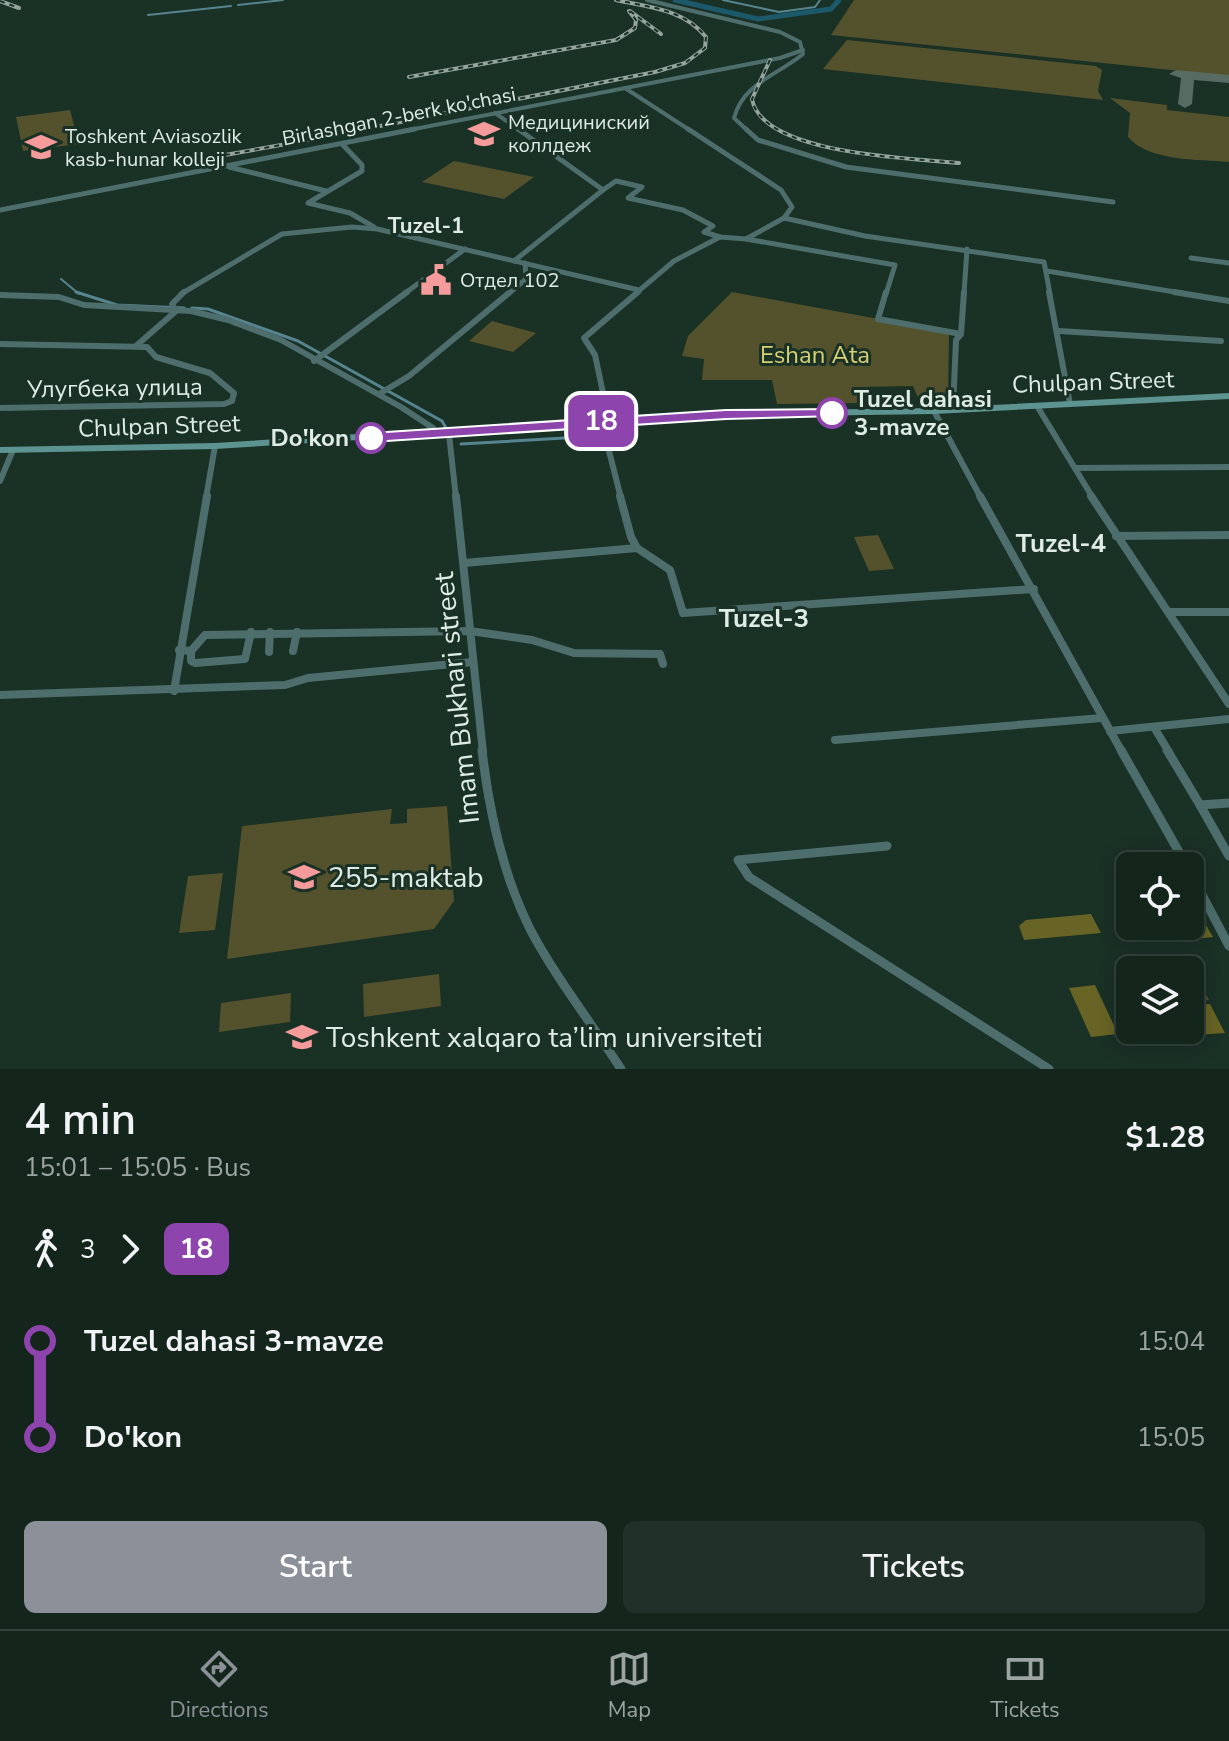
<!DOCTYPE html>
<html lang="en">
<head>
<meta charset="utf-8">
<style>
  body { margin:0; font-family:"Nunito Sans",sans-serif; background:#213129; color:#f1f3f6; height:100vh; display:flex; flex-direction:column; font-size:30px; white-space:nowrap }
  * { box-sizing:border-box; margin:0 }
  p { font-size:26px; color:#9da5a3 }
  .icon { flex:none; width:44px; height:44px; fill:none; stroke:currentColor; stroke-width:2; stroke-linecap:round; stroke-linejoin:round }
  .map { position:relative; height:1069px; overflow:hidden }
  .details { display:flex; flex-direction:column; background:#14251c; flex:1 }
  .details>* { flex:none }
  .badge { padding:0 16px; border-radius:12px; font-size:28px; line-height:52px }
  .buttons { position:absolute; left:1116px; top:852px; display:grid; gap:16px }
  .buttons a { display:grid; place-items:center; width:88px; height:88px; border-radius:12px; background:#14251c; box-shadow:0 4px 20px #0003,0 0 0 2px #33423b; font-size:40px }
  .map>.badge { position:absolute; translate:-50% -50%; box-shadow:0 0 0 4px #fff }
  .legs { display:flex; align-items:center; gap:12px; height:88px; padding:0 24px; font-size:26px }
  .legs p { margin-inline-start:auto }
  .overview { display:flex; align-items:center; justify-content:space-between; height:136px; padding:0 24px }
  h1 { font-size:44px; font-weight:600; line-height:60px }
  .action { display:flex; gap:16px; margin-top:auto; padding:16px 24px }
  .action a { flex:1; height:92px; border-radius:12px; background:#8c9099; color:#fff; font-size:32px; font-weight:600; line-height:92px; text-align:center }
  .action a+a { background:#213129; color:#f1f3f6 }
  ul { padding:0 24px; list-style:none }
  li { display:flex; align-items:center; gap:28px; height:96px; font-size:30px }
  li i { display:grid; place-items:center; width:12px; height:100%; margin:0 10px; background:currentColor }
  li i::after { content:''; width:20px; height:20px; margin:-10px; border:6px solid; border-radius:50%; background:#14251c }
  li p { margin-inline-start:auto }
  li:first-child i { background:linear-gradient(#0000 50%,currentColor 0) }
  li:last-child i { background:linear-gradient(currentColor 50%,#0000 0) }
  .dock { display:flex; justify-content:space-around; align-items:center; height:112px; border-top:2px solid #33423b; background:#14251c; font-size:22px; color:#9da5a3 }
  .dock a { display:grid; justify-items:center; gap:4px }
  .dock .active { color:#8c9099 }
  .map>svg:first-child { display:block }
  .green { fill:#54522c }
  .forest { fill:#686425 }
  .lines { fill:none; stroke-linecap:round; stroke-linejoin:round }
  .stream-far1 { stroke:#568590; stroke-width:2 }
  .stream { stroke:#568590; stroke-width:3 }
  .canal { stroke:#1c596b; stroke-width:5 }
  .taxiway { fill:#586b62; fill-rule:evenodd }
  .street-far4 { stroke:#4d6e6c; stroke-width:4 }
  .street-far3 { stroke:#4d6e6c; stroke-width:5 }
  .street-far2 { stroke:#4d6e6c; stroke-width:6 }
  .street-far1 { stroke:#4d6e6c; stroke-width:8 }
  .street { stroke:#4d6e6c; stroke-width:9 }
  .secondary { fill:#5d9390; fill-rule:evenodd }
  .rail-casing { stroke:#95a59d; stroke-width:4 }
  .rail { stroke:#1a3126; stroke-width:2; stroke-dasharray:5; stroke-linecap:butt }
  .line-1 { fill:#8e44ad; stroke:#fff; stroke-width:2 }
  .stop-1-dot { fill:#fff; stroke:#8e44ad; stroke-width:4 }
  .labels { text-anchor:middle; stroke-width:6; stroke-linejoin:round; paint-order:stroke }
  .far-street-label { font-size:20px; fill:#dfece5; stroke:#1a3126 }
  .far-poi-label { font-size:20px; fill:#dfece5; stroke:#1a3126; text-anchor:start }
  .far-neighbourhood-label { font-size:22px; font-weight:bold; fill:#dfece5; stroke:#1a3126 }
  .park-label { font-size:24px; fill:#d6d075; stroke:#1a3126 }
  .street-label { font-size:24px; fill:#dfece5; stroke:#1a3126 }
  .stop-label { font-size:24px; font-weight:bold; fill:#dfece5; stroke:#1a3126; text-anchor:start }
  .neighbourhood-label { font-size:26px; font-weight:bold; fill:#dfece5; stroke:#1a3126 }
  .near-street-label { font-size:28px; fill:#dfece5; stroke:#1a3126 }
  .near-poi-label { font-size:28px; fill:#dfece5; stroke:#1a3126; text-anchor:start }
</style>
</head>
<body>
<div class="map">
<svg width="1229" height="1069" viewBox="0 0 1229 1069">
  <rect width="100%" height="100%" fill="#1a3126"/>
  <g class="green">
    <path d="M854 0H1229V76L831 35Z"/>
    <path d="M847 40 1096 66 1102 70 1098 91 1103 100 823 69Z"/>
    <path d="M1110 98 1167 105V110L1229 117V162C1199 159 1149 162 1128 137L1130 113Z"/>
    <path d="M70 110 79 144 23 151 16 117Z"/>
    <path d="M454 161 534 177 504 199 422 182Z"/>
    <path d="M732 292 949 332 948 401 920 402 913 386 860 387 861 403 777 404 772 380H702L704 359 682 356 688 336Z"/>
    <path d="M492 321 536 333 513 352 469 341Z"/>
    <path d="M878 535 894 569 869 571 854 537Z"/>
    <path d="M447 806 454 901 434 929 227 959 242 826 392 809 390 824 407 823V809Z"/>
    <path d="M223 873 215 930 179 933 188 876Z"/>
    <path d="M1185 957 1209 1000 1190 1002V970H1160L1154 960Z"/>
    <path d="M439 974 441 1006 364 1017 363 984Z"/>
    <path d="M291 993 290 1022 219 1032 221 1003Z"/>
  </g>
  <g class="forest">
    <path d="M1190 903H1193L1213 937 1184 940 1176 926H1190Z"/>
    <path d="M1091 914 1101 933 1024 940 1019 926 1026 920Z"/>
    <path d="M1095 985 1118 1034 1091 1037 1069 988Z"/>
    <path d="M1210 1004 1225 1033 1195 1035 1190 1026V1006Z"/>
  </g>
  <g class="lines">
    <g class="stream-far1">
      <path d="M723 0 779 12 815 7 820 0"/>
      <path d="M238 5 283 0"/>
      <path d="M148 15 231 6"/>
      <path d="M61 279 79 294"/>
    </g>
    <g class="stream">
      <path d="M76 292 117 305 184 308"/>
      <path d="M192 308 208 309 298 341 442 421 446 428"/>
      <path d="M461 444 599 436"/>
    </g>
    <path class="canal" d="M675 0 758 19 831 9 839 0"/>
    <path class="taxiway" d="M1176 70 1229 75V83L1194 80 1192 104 1185 108 1178 104 1181 78 1169 74Z"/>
    <g class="street-far4">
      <path d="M647 0 780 32 800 42 803 54C778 75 743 83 734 118L748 131"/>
      <path d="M625 88 691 131"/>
      <path d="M495 113 521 131"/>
      <path d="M404 131 780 58 803 50"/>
    </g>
    <g class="street-far3">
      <path d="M746 129 758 140 846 167 1113 202"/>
      <path d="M342 144 362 165V171L308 203 350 213 374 227"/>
      <path d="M229 167 326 191"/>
      <path d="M603 190 616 181 642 187 628 198 683 210 713 226 704 232 720 237"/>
      <path d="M0 210 415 129"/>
      <path d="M784 218 865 236 1044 262 1050 294"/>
      <path d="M746 239 895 265 886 294"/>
      <path d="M1191 258 1229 263"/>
      <path d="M514 261 603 190 518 129"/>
      <path d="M1047 271 1187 294"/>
      <path d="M181 294 282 234 352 227 377 229 639 290"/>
      <path d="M404 294 465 249"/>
      <path d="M508 294 526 279 525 263"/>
      <path d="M635 294 674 261 720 237 746 239 784 218 792 207 781 190 688 129"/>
      <path d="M964 294 967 249"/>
    </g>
    <g class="street-far2">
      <path d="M886 292 878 319 961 334"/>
      <path d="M1049 292 1070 404"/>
      <path d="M1174 292 1229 301"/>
      <path d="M0 295 59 297 84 305 191 311 228 320 281 340 401 407 433 428 436 434"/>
      <path d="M1059 331 1221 341"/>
      <path d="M0 344 147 347 156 357 210 373 234 393 232 401 224 404 0 408"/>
      <path d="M137 345 176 311 172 304 184 292"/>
      <path d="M314 361 407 292"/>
      <path d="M379 394 409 376 510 292"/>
      <path d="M1037 406 1093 498"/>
      <path d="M953 410 956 340 961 334 964 292"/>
      <path d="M934 411 981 498"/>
      <path d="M449 434 456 498"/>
      <path d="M1075 468 1229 467"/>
      <path d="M0 481 13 450"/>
      <path d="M206 498 215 446"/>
      <path d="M621 498 596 400 603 393 595 355 584 338 638 292"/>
    </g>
    <g class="street-far1">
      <path d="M456 496 483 752"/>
      <path d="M620 496 631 537 637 548 670 570 683 613 1034 589"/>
      <path d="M980 496 1122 752"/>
      <path d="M1091 496 1229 704"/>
      <path d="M1116 536 1229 535"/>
      <path d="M464 563 637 548"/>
      <path d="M1170 612H1229"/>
      <path d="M179 650 191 651 205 635 470 631 532 640 574 653 660 654 663 664"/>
      <path d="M191 651V661L195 663 245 659 251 632"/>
      <path d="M293 651 297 632"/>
      <path d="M269 652 270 632"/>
      <path d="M174 691 207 496"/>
      <path d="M0 695 285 685 308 678 473 662"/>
      <path d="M1155 729 1169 752"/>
      <path d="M1110 731 1229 719"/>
      <path d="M835 740 1102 718"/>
    </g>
    <g class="street">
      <path d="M482 750C489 811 502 873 530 929 554 975 592 1024 621 1069"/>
      <path d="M1121 750 1187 866"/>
      <path d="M1167 750 1200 805 1229 803"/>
      <path d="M1200 805 1229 856"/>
      <path d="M887 846 738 860 749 877 1049 1069"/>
      <path d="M1190 872 1229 946"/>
    </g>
    <path class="secondary" d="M1229 393V399L934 414 726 417 215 449 0 453V447L215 443 726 411 934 408Z"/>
    <defs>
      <g id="rail">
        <path d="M0 1 19 8"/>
        <path d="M630 11 661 34"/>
        <path d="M770 60 752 99C762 155 912 158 959 163"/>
        <path d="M409 77 616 40 635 28 636 20 629 11"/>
        <path d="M324 137 655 72 685 63 705 48 706 37C684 9 648 7 616 0"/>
        <path d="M225 155 309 140"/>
      </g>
    </defs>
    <use href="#rail" class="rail-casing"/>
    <use href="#rail" class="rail"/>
  </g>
  <path class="line-1" d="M832 409 837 410V416L726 419 371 442 364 438 371 433 726 410Z"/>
  <defs>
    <symbol id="university-bare" viewBox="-9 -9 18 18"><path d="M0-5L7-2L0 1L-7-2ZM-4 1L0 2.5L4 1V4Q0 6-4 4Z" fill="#f59b9b" stroke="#1a3126" stroke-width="2.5" paint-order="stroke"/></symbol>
    <symbol id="civic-bare" viewBox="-9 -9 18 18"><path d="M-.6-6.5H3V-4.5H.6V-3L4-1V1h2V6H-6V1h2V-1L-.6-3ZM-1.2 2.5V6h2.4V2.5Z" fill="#f59b9b" stroke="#1a3126" stroke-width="2.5" paint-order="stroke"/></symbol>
    <symbol id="school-bare" viewBox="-9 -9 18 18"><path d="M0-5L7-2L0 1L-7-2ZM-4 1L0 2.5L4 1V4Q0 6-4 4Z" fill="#f59b9b" stroke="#1a3126" stroke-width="2.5" paint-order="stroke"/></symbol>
  </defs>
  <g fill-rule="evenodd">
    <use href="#university-bare" x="462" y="112" width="44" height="44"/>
    <use href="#university-bare" x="19" y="125" width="44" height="44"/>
    <use href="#civic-bare" x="414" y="258" width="44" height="44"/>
    <use href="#school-bare" x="282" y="855" width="44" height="44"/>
    <use href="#university-bare" x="280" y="1015" width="44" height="44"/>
  </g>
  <g class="stop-1-dot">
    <circle cx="832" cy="413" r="14"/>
    <circle cx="371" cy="438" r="14"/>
  </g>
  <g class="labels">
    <g class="far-street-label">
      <text transform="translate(399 116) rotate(-11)" y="7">Birlashgan 2-berk ko'chasi</text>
    </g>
    <g class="far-poi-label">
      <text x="508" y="129">Медициниский<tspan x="508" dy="23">коллдеж</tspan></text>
      <text x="65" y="143">Toshkent Aviasozlik<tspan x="65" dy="23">kasb-hunar kolleji</tspan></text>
      <text x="460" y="287">Отдел 102</text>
    </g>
    <g class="far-neighbourhood-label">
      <text x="426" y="233">Tuzel-1</text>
    </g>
    <g class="park-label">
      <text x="815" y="363">Eshan Аta</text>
    </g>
    <g class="street-label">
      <text transform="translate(1093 382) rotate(-2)" y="8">Chulpan Street</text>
      <text transform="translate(115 388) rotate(-1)" y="8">Улугбека улица</text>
      <text transform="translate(159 426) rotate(-2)" y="8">Chulpan Street</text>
    </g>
    <g class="stop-label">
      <text x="854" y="407">Tuzel dahasi<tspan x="854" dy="28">3-mavze</tspan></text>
      <text x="349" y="446" text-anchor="end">Do'kon</text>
    </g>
    <g class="neighbourhood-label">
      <text x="1061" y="552">Tuzel-4</text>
      <text x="764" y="627">Tuzel-3</text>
    </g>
    <g class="near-street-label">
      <text transform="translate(456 698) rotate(-96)" y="10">Imam Bukhari street</text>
    </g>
    <g class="near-poi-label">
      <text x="328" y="887">255-maktab</text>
      <text x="326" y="1047">Toshkent xalqaro ta’lim universiteti</text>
    </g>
  </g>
</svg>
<div class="buttons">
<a><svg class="icon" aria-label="locate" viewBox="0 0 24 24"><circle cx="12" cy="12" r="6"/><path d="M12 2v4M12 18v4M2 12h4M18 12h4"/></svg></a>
<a><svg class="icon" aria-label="layers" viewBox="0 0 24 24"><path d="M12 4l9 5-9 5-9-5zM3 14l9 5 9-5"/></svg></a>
</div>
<b class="badge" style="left:601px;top:421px;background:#8e44ad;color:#fff">18</b>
</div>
<section class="details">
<div class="overview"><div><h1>4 min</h1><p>15:01 – 15:05 · Bus</p></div><b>$1.28</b></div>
<div class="legs"><svg class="icon" aria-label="walk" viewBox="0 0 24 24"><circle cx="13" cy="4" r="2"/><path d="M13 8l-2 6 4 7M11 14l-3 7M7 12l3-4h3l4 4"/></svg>3<svg class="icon" aria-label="forward" viewBox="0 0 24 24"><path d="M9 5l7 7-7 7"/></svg><b class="badge" style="background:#8e44ad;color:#fff">18</b></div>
<ul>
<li><i style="color:#8e44ad"></i><b>Tuzel dahasi 3-mavze</b><p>15:04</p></li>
<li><i style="color:#8e44ad"></i><b>Do'kon</b><p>15:05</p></li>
</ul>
<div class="action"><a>Start</a><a>Tickets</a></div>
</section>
<nav class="dock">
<a class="active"><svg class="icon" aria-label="directions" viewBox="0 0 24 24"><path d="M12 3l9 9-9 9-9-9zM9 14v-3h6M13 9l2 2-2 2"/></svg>Directions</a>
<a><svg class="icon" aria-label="map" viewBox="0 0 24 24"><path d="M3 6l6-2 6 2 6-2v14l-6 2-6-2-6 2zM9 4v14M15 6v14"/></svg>Map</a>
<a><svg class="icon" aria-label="tickets" viewBox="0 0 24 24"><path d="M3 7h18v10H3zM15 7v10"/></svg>Tickets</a>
</nav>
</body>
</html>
